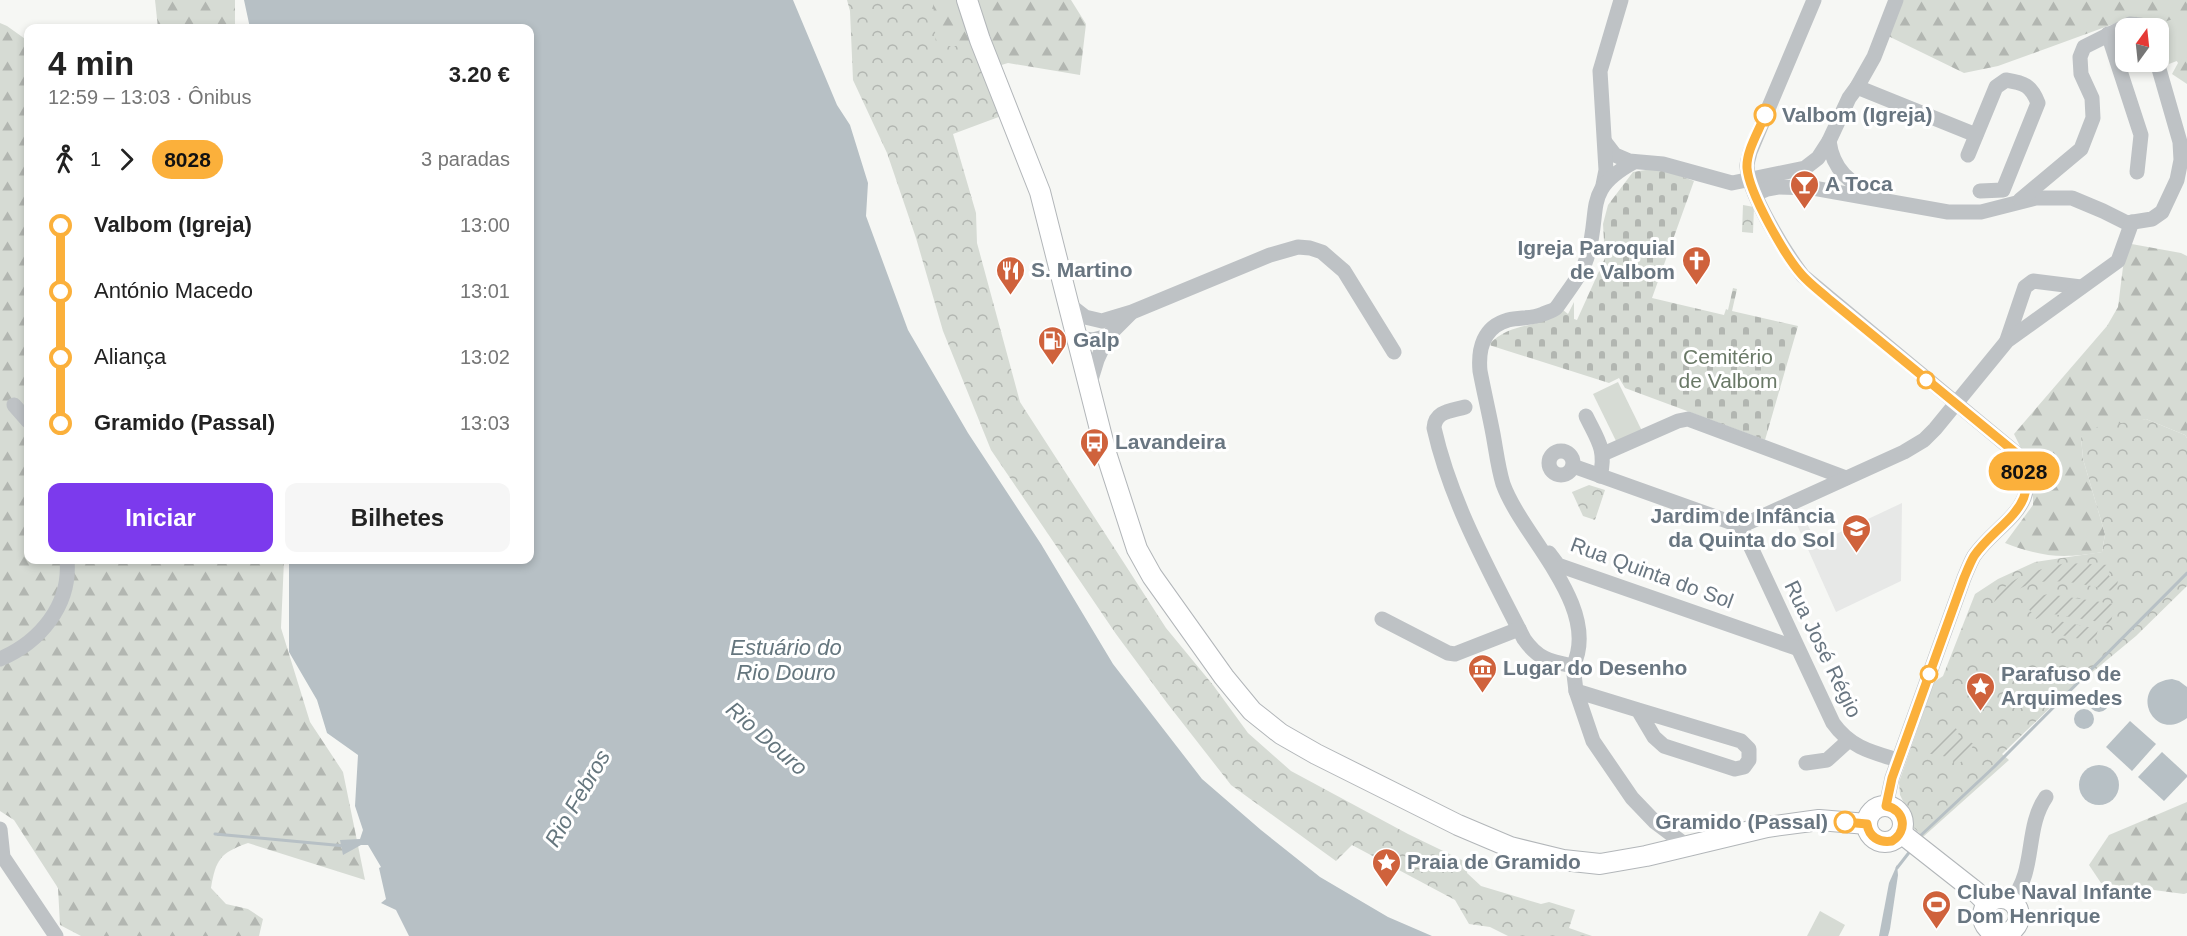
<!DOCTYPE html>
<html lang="pt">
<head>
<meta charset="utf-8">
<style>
  body { margin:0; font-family:Helvetica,sans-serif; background:#f6f6f6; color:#222; height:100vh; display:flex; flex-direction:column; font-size:22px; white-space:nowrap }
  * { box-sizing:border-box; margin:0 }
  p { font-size:20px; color:#767676 }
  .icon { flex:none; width:33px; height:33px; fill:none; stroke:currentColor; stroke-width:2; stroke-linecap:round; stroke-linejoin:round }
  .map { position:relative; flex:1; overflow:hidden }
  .side { position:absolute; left:24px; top:24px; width:510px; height:540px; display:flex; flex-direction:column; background:#fff; border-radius:12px; box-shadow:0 3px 9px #0003 }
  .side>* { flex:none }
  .badge { padding:0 12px; border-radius:20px; font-size:21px; line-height:39px }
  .needle { width:39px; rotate:15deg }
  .tools { position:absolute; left:2115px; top:18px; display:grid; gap:12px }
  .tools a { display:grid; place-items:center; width:54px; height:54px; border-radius:12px; background:#fff; box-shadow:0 3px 9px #0003; font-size:30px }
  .map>.badge { position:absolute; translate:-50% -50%; box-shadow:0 0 0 3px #fff }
  .legs { display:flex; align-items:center; gap:9px; height:66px; padding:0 24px; font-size:20px }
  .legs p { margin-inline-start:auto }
  .overview { display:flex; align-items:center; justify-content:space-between; height:102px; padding:0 24px }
  h1 { font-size:33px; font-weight:800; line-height:45px }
  .primary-button { display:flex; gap:12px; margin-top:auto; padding:12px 24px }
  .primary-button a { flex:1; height:69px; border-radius:12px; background:#7c3aed; color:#fff; font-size:24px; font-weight:800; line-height:69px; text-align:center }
  .primary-button a+a { background:#f6f6f6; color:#222 }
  ul { padding:0 24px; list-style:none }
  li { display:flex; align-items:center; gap:21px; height:66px; font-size:22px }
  li i { display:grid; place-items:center; width:9px; height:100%; margin:0 8px; background:currentColor }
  li i::after { content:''; width:15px; height:15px; margin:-8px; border:4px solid; border-radius:50%; background:#fff }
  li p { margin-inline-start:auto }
  li:first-child i { background:linear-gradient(#0000 50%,currentColor 0) }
  li:last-child i { background:linear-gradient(currentColor 50%,#0000 0) }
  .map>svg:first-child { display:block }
  .built { fill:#e7e8e7 }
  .forest { fill:url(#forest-firs) }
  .cemetery { fill:url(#cemetery-stones) }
  .park { fill:url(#park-crowns) }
  .garden { fill:url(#garden-furrows) }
  .pitch { fill:#d6dbd4 }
  .water { fill:#b7c0c5 }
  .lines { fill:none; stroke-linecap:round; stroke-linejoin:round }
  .stream { stroke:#b7c0c5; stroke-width:3 }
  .major-casing { stroke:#b2b6b9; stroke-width:22 }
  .minor { stroke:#bec2c5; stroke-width:15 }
  .major { stroke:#fff; stroke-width:20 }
  .line-1-casing { stroke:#fff; stroke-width:14 }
  .line-1 { stroke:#fbb03b; stroke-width:9 }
  .stop-1-dot { fill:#fff; stroke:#fbb03b; stroke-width:3 }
  .labels { text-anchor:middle; stroke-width:6; stroke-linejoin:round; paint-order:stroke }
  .stop-label { font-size:21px; font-weight:bold; fill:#697681; stroke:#fff; text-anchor:start }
  .poi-label { font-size:21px; font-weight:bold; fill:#697681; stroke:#fff; text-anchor:start }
  .park-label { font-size:21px; fill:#6a7967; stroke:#fff }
  .street-label { font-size:21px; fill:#697681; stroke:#fff }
  .water-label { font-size:22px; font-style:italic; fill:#65767e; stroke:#fff }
</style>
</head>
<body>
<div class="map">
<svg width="2187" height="936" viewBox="0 0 2187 936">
  <defs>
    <pattern id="forest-firs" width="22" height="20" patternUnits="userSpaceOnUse" patternTransform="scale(1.5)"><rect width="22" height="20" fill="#d6dbd4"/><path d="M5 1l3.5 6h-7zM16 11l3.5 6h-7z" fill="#b2b6b1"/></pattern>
    <pattern id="cemetery-stones" width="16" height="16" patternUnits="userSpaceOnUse" patternTransform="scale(1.5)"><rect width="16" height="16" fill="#d6dbd4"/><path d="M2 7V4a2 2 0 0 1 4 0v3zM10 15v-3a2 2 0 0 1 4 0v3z" fill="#b2b6b1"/></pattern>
    <pattern id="park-crowns" width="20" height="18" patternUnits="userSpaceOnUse" patternTransform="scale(1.5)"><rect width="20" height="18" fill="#d6dbd4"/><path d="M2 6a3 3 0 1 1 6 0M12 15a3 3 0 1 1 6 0" fill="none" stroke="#b2b6b1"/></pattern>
    <pattern id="garden-furrows" width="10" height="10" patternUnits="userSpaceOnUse" patternTransform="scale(1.5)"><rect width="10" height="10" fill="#d6dbd4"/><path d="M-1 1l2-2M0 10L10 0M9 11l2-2" fill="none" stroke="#b2b6b1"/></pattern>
  </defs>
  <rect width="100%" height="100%" fill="#f6f7f4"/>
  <path class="built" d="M1902 503 1901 581 1836 612 1794 518 1802 514 1817 543Z"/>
  <g class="forest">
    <path d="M155 0H235V28H158Z"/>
    <path d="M913 0H1071L1086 24 1080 75 1008 63 915 91Z"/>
    <path d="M1896 0H2187V84L2172 74 2178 63 2159 34 2158 28H2155L2150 21 2119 22 1998 66 1964 73 1886 35Z"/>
    <path d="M0 23 7 26 28 41V560H284L281 628 310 722 343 772 365 880 248 843C220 853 216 859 211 888L226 904 248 909 263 919 259 936H81L60 925 58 888 14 820 0 811Z"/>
    <path d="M2126 243 2181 253 2187 256V438L2185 435 2146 419 2081 437 2083 459 2105 534 2102 552C2062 559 2042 557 2005 543L2033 505V473L2014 434 2107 326 2118 307Z"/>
    <path d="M2187 802V893L2184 894 2101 883 2089 865 2109 835Z"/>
  </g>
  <path class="cemetery" d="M1658 168 1694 181 1652 298 1724 315 1726 309 1728 310 1733 288 1737 289 1732 311 1798 326 1765 440 1625 388 1619 378 1609 383 1489 345C1510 321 1538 330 1563 310L1568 314 1574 302V319L1577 320 1605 258 1603 224 1608 205 1633 172Z"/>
  <g class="park">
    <path d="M847 0H933L936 46H972L1004 115 953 134 976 213 977 243 1020 402 1166 628 1213 685 1248 733 1291 771 1408 834 1468 863 1467 873 1481 886 1541 904 1549 902 1575 910 1569 928 1592 936H1508L1490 927 1469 924 1455 900 1352 845 1336 861 1231 785 1167 703 1116 634 991 450 943 331 916 238 887 153 853 80 850 11Z"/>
    <path d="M1743 205 1754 207 1753 233 1742 232Z"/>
    <path d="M2146 419 2185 435 2187 438V586L2136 636 2055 703 2002 754 2009 760 1923 837 1912 826 1910 815 1900 795 1899 782 1934 682 1943 676 1975 594 1998 579 2035 562 2102 552 2105 534 2083 459 2081 437 2097 427Z"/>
    <path d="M1589 485 1605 490 1595 520 1583 516 1572 492Z"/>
  </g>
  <g class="garden">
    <path d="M2066 563 2110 565 2109 576 2118 580 2116 592C2080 583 2024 567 2000 608L1993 605C2003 576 2039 570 2066 563Z"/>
    <path d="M2048 594 2114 604 2111 624 2047 613 2036 619 2026 605 2040 596Z"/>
    <path d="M2054 620 2098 629 2095 642 2051 633Z"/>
    <path d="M1954 727 1959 731 1958 736 1974 744 1966 758 1957 765 1948 757 1926 753 1932 741Z"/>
  </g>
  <g class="pitch">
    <path d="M2182 16 2187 29V57L2169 64 2159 35 2158 28H2156L2155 25Z"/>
    <path d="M1618 382 1643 433 1618 445 1593 394Z"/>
    <path d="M1820 911 1845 925 1839 936H1807Z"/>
  </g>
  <g class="water">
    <path d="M244 0H793L837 105 850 125 868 183 866 216 908 330 968 433 1041 544 1113 664 1202 779 1261 830 1320 877 1388 917 1432 936H409L396 910 381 903 386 899 379 868 381 867 368 845H361L343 855 340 840 360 839 363 830 355 806 358 755 327 733 317 700 289 652V560H530V28H250Z"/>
    <path d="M2172 679 2179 681 2187 687V718C2151 745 2127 683 2172 679Z"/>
    <circle cx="2099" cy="702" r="10"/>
    <circle cx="2084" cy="719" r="10"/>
    <path d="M2130 721 2156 744 2132 771 2106 747Z"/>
    <path d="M2162 752 2187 775V777L2164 801 2138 777Z"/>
    <circle cx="2099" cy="785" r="20"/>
    <path d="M1897 865 1898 875 1890 929 1888 936H1879L1889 883Z"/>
  </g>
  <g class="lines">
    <g class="stream">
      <path d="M215 834 345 846"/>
      <path d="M1919 837 1994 767 2187 573"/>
      <path d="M1897 868 1911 850"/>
    </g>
    <defs>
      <g id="major">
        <path d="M967 0 980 40 1040 192 1106 453 1137 549 1152 576 1224 677 1252 711 1281 734 1316 754 1458 825 1510 847 1563 860 1600 864 1646 856 1767 827 1819 820 1867 824"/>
        <circle cx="1885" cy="824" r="18"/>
        <path d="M1901 833 1976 892 1988 904"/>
        <circle cx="2001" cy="916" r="18"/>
      </g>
    </defs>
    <use href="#major" class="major-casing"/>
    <g class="minor">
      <path d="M1814 0 1750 152C1749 157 1747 162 1747 166 1748 193 1786 254 1803 276L2016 453C2049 505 1998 521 1974 556 1970 563 1967 571 1964 578L1892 778 1886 806"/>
      <path d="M2108 34 2141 135 2137 172"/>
      <path d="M1857 87 1976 135"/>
      <path d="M1829 141 1849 98 1857 87 1874 57 1896 0"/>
      <path d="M1605 142 1615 155 1629 161 1663 164 1732 183 1805 168 1818 158 1829 141C1833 170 1849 183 1876 195"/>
      <path d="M1968 155 1996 87 2006 80C2024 83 2031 85 2038 103L2003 190 1980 191"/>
      <path d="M1603 185 1606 170 1600 71 1621 0"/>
      <path d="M1755 194 1767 189 1778 187 1813 188 1948 212H1981L2036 198H2072L2103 211 2127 223 2152 219 2162 212 2170 195 2177 180 2181 160 2180 142 2157 62"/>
      <path d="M2020 200 2081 149 2093 118 2092 98 2081 74 2080 57 2084 47 2130 24 2140 25 2145 28"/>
      <path d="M1067 303 1085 317 1102 321 1132 312 1270 255 1298 247 1310 248 1322 252 1344 271 1394 352"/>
      <path d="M1076 338 1093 340 1108 336"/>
      <path d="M2007 340 2025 287 2033 281 2081 287"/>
      <path d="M1089 386 1097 360 1108 336 1130 314"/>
      <path d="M14 405 28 421"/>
      <path d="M1465 407C1451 411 1435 411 1434 428 1451 503 1489 570 1524 639 1538 659 1549 661 1573 666L1576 691 1593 741 1632 798 1655 822 1687 846"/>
      <path d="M1586 416C1597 439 1607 450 1600 476"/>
      <circle cx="1561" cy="463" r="12"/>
      <path d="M1603 454 1678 421 1688 419 1846 478"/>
      <path d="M1573 466 1741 526 1904 452 1924 440 1935 429 2007 341 2118 261 2132 222"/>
      <path d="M1741 526 1833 723C1850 747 1871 752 1898 760"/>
      <path d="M1549 553 1558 565 1796 648"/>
      <path d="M1382 619 1448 653 1455 654 1519 629"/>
      <path d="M0 659C40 642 71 605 67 560"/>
      <path d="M1573 666C1602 607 1522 537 1503 484 1498 468 1496 450 1493 434 1489 413 1484 392 1480 371 1478 349 1483 327 1508 320 1520 317 1532 319 1543 314 1547 312 1553 311 1556 308 1559 305 1561 301 1564 297 1574 283 1584 270 1588 254 1601 207 1583 190 1634 162"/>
      <path d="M1576 691 1638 710 1654 737 1664 746 1735 769 1744 767 1749 760V749L1741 741 1638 710"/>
      <path d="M1806 763 1827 760 1848 741"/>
      <path d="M0 829 3 857 56 936"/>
      <path d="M2011 901C2037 870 2024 829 2046 797"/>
      <path d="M1995 933 1996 936"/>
    </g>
    <use href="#major" class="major"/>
  </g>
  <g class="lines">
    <defs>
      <path id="line-1" d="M1765 115C1759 131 1746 151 1747 168 1749 193 1785 256 1802 275 1810 284 1821 292 1830 300L2016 453C2048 505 1998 521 1974 556 1970 563 1967 571 1964 578L1892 778 1886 806C1905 810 1908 831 1892 841 1879 843 1869 837 1867 824L1845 822"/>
    </defs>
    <use href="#line-1" class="line-1-casing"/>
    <use href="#line-1" class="line-1"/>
  </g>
  <defs>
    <symbol id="bar-pin" viewBox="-11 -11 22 30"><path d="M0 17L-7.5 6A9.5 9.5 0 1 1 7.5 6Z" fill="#cf623c" stroke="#fff"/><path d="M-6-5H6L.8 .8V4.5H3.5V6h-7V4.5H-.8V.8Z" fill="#fff"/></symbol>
    <symbol id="church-pin" viewBox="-11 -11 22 30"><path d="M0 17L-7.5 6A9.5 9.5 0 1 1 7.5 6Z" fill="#cf623c" stroke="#fff"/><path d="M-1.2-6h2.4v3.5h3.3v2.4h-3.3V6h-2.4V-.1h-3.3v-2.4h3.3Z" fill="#fff"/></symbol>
    <symbol id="restaurant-pin" viewBox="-11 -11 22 30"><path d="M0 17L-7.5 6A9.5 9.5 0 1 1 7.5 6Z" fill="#cf623c" stroke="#fff"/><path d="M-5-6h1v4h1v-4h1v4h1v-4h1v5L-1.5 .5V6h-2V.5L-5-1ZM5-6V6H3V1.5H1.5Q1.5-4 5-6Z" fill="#fff"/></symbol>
    <symbol id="fuel-pin" viewBox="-11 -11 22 30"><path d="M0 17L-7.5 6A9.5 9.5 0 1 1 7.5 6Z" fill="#cf623c" stroke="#fff"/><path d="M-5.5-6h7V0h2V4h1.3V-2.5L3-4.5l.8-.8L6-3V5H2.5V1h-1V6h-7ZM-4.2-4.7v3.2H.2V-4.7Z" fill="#fff"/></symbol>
    <symbol id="bus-pin" viewBox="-11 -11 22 30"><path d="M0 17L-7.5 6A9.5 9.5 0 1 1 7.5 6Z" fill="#cf623c" stroke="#fff"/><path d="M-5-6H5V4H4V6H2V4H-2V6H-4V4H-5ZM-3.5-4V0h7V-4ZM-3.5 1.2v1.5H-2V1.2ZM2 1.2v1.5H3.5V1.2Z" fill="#fff"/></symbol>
    <symbol id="school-pin" viewBox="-11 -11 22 30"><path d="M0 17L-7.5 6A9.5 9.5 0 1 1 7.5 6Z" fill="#cf623c" stroke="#fff"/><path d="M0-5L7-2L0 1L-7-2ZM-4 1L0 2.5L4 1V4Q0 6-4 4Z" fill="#fff"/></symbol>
    <symbol id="museum-pin" viewBox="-11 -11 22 30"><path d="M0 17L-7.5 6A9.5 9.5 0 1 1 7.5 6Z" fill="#cf623c" stroke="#fff"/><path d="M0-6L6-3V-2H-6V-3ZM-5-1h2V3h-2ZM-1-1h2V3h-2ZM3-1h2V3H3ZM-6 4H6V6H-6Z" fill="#fff"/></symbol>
    <symbol id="sight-pin" viewBox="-11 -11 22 30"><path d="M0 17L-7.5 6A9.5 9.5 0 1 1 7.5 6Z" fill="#cf623c" stroke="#fff"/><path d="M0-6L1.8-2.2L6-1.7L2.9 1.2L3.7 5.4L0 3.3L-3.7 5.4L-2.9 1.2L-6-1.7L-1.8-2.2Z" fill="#fff"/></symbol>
    <symbol id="stadium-pin" viewBox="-11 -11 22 30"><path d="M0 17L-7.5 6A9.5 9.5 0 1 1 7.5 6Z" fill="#cf623c" stroke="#fff"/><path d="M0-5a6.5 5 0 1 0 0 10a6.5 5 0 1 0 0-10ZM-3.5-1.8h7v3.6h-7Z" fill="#fff"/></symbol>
  </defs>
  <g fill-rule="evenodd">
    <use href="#bar-pin" x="1788" y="168" width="33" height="45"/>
    <use href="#church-pin" x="1680" y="244" width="33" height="45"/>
    <use href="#restaurant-pin" x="994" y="254" width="33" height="45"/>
    <use href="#fuel-pin" x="1036" y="324" width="33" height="45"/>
    <use href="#bus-pin" x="1078" y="426" width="33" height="45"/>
    <use href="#school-pin" x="1840" y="512" width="33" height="45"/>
    <use href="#museum-pin" x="1466" y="652" width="33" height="45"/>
    <use href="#sight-pin" x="1964" y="670" width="33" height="45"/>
    <use href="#sight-pin" x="1370" y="846" width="33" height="45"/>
    <use href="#stadium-pin" x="1920" y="888" width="33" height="45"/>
  </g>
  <g class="stop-1-dot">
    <circle cx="1765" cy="115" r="10"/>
    <circle cx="1926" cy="380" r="8"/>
    <circle cx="1929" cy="674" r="8"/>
    <circle cx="1845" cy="822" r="10"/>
  </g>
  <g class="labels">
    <g class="stop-label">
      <text x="1782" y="122">Valbom (Igreja)</text>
      <text x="1828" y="829" text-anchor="end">Gramido (Passal)</text>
    </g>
    <g class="poi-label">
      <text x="1825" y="191">A Toca</text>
      <text x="1675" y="255" text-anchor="end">Igreja Paroquial<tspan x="1675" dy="24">de Valbom</tspan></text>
      <text x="1031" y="277">S. Martino</text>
      <text x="1073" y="347">Galp</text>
      <text x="1115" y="449">Lavandeira</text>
      <text x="1835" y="523" text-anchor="end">Jardim de Infância<tspan x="1835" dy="24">da Quinta do Sol</tspan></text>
      <text x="1503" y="675">Lugar do Desenho</text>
      <text x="2001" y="681">Parafuso de<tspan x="2001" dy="24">Arquimedes</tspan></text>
      <text x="1407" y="869">Praia de Gramido</text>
      <text x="1957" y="899">Clube Naval Infante<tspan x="1957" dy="24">Dom Henrique</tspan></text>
    </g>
    <g class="park-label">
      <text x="1728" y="364">Cemitério<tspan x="1728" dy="24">de Valbom</tspan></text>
    </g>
    <g class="street-label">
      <text transform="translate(1652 573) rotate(20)" y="7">Rua Quinta do Sol</text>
      <text transform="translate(1823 649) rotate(64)" y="7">Rua José Régio</text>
    </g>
    <g class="water-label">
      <text x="786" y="655">Estuário do<tspan x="786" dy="25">Rio Douro</tspan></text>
      <text transform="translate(767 738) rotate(41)" y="8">Rio Douro</text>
      <text transform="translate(577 798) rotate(-60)" y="8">Rio Febros</text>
    </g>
  </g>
</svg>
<div class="tools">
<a><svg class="needle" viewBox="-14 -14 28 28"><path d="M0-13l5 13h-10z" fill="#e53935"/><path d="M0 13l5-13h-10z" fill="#767676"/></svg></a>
</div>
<b class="badge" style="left:2024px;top:471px;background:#fbb03b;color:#111">8028</b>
<section class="side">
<div class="overview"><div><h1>4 min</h1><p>12:59 – 13:03 · Ônibus</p></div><b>3.20 €</b></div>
<div class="legs"><svg class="icon" aria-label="walk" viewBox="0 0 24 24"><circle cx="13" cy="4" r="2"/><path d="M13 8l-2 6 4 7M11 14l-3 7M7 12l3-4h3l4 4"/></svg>1<svg class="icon" aria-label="forward" viewBox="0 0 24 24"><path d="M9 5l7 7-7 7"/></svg><b class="badge" style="background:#fbb03b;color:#111">8028</b><p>3 paradas</p></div>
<ul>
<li><i style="color:#fbb03b"></i><b>Valbom (Igreja)</b><p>13:00</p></li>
<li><i style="color:#fbb03b"></i><span>António Macedo</span><p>13:01</p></li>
<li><i style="color:#fbb03b"></i><span>Aliança</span><p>13:02</p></li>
<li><i style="color:#fbb03b"></i><b>Gramido (Passal)</b><p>13:03</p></li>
</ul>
<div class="primary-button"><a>Iniciar</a><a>Bilhetes</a></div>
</section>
</div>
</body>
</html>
